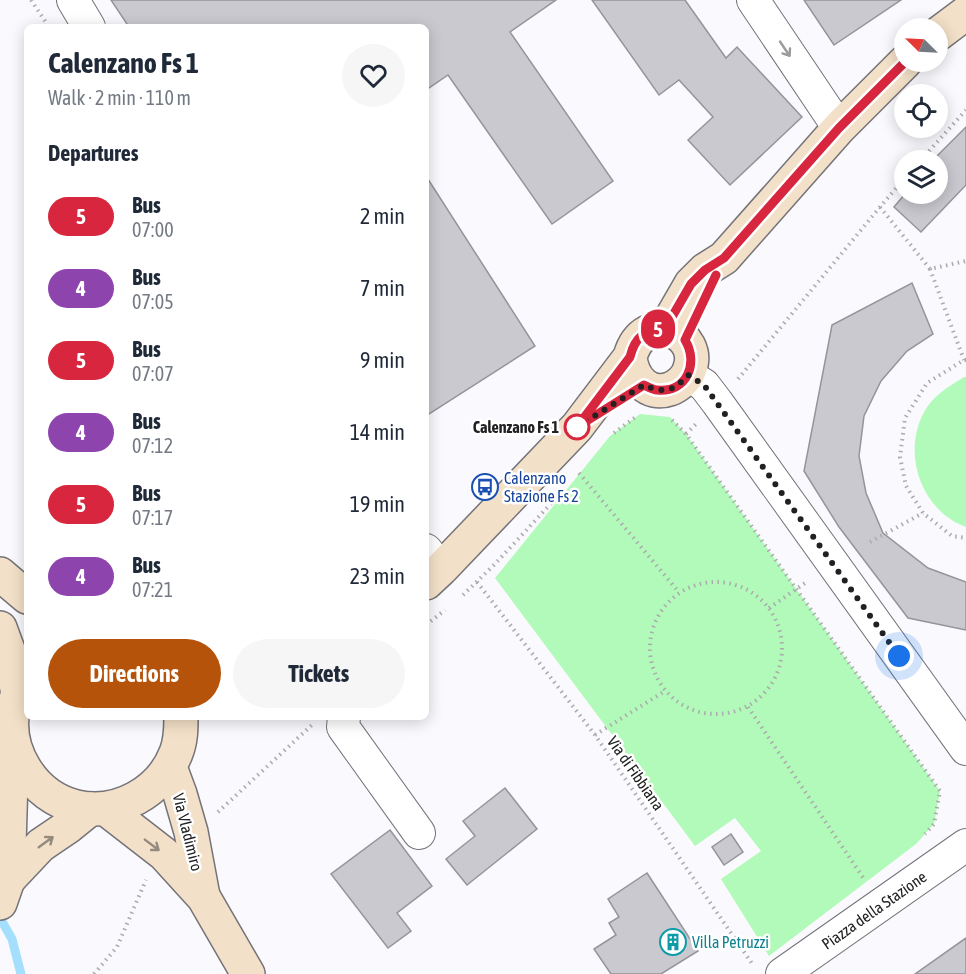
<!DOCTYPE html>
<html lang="en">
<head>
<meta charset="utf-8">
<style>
  body { margin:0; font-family:"Asap Condensed",sans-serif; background:#f6f6f7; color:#1f2937; height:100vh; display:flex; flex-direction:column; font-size:22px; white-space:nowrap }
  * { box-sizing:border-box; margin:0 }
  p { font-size:20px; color:#747a83 }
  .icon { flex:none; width:33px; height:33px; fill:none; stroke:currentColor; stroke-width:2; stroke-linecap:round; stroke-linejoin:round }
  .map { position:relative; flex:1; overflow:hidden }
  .details { position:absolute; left:24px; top:24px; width:405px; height:696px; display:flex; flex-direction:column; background:#fff; border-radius:9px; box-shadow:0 3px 15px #0003 }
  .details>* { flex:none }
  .badge { padding:0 12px; border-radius:20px; font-size:21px; line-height:39px }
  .needle { width:39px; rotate:294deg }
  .buttons { position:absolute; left:894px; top:18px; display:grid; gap:12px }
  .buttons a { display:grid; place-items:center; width:54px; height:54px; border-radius:50%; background:#fff; box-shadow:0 3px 15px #0003; font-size:30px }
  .you { position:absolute; width:30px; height:30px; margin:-15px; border:4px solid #fff; border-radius:50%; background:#1a73e8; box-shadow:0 0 0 9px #1a73e833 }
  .map>.badge { position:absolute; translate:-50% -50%; box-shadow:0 0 0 3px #fff }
  h2 { padding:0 24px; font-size:22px; line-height:54px }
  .round { display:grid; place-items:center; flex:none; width:63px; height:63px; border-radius:32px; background:#f6f6f7 }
  .headline { display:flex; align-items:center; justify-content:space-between; height:102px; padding:0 24px }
  h1 { font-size:28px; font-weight:700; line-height:45px }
  .button { display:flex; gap:12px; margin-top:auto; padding:12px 24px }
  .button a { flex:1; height:69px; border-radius:36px; background:#b45309; color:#fff; font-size:24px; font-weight:700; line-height:69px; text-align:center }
  .button a+a { background:#f6f6f7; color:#1f2937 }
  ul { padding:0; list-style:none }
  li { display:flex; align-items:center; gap:18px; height:72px; padding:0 24px }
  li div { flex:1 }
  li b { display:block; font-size:22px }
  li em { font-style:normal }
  li .badge { min-width:66px; font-weight:700; text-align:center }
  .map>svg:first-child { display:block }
  .green { fill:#b2fab9 }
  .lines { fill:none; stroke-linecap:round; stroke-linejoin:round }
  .stream { stroke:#a5dffe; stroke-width:9 }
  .building { fill:#cac9d0; stroke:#94949b; stroke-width:1.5 }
  .minor-casing { stroke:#747379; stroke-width:34 }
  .secondary-casing { stroke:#747379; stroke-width:36 }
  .path { stroke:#ababae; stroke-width:4; stroke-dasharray:1.5 4.5; stroke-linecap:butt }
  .minor { stroke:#fff; stroke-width:32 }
  .secondary { stroke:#f3e0c8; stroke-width:33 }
  .oneway { stroke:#9b9b9c }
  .oneway2 { stroke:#948a7e }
  .line-casing { stroke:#fff; stroke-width:14 }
  .line { stroke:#d7263d; stroke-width:9 }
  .walk { stroke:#212123; stroke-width:6; stroke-dasharray:0 10.8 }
  .stop-dot { fill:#fff; stroke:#d7263d; stroke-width:3 }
  .labels { text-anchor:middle; stroke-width:5; stroke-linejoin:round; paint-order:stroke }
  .stop-label { font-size:16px; font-weight:bold; fill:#212123; stroke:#fff; text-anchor:end }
  .transit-label { font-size:16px; fill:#164399; stroke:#fff; text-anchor:start }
  .street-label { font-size:16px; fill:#212123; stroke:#fff }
  .culture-label { font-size:16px; fill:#0d838f; stroke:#fff; text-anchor:start }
</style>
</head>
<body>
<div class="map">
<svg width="966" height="974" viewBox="0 0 966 974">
  <rect width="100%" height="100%" fill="#fafafe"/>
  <g class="green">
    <path d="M964 377H966V527C922 511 902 456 923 414 932 396 948 387 964 377Z"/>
    <path d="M640 414 670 417 686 434 940 791 934 824 916 844 769 956 721 879 761 851 735 818 695 846 495 578 610 436Z"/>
  </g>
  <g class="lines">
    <path class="stream" d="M0 918 12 939 21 974"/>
  </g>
  <g class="building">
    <path d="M111 0H556L510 32 613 181 552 224 448 75 426 90V27H129Z"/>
    <path d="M592 0H685L726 58 737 47 802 117 730 185 688 140 713 117 679 80 659 95Z"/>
    <path d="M804 0H901L834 45Z"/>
    <path d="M966 127V185L921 232 894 207 905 194H938V160H933Z"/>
    <path d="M426 176 535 346 426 416Z"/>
    <path d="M912 283 933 334 907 351 881 381 864 416 859 456 866 493 883 533 928 568 966 582V630L908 618 839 527 804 471 832 325Z"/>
    <path d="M505 788 537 829 467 885 446 859 475 836 463 821Z"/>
    <path d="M390 830 432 886 397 913 411 931 388 948 331 874Z"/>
    <path d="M731 834 743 852 724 865 712 847Z"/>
    <path d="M647 873 698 951 661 974H611L594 949 616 935 609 923 619 917 608 899Z"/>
    <path d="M966 938V974H915Z"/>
  </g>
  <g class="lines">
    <defs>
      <g id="minor">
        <path d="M73 0 89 27"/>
        <path d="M753 0 839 128"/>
        <path d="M688 375 704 385 717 402 966 749"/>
        <path d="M426 550 441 569"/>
        <path d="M344 717 343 727 419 833"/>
        <path d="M782 974 966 845"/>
      </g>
      <g id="secondary">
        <path d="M938 34 966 13"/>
        <path d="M665 329 691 284 705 270 724 258 839 128 905 62"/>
        <path d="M0 574 27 597"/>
        <path d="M426 583 441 569 577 427 630 357C644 306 705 333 689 371 686 379 678 386 670 389 647 397 632 377 630 357"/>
        <path d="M0 628 11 658 18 694"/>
        <path d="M27 676C22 685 17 695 14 705 3 749 33 797 77 807 118 816 161 792 176 753 181 741 181 729 181 717"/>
        <path d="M170 767 180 794 191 832 203 896"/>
        <path d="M106 809 164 854 204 898 248 974"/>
        <path d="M8 880 41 845 69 826 90 809"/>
        <path d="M0 903 8 880 12 745"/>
      </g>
    </defs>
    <use href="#minor" class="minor-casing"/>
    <use href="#secondary" class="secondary-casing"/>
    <g class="path">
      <path d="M31 0 49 27"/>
      <path d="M921 160 966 110"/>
      <path d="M880 207 930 269 966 261"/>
      <path d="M930 269 964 360"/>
      <path d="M966 360H964L927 383 905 418 900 457 906 486 923 513 952 536 966 538"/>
      <path d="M738 379 880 207 904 179"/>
      <path d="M672 420 686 434 940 791 934 824 925 834"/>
      <path d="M614 433 637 416"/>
      <path d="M686 434 696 424"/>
      <path d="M579 473 678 591"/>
      <path d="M870 542 923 513"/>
      <circle cx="716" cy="648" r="66"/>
      <path d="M477 582 595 735 753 965"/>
      <path d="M463 595 495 564 557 497"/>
      <path d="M769 608 808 581"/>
      <path d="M426 625 445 610"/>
      <path d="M748 707 864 879"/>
      <path d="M595 735 665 691"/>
      <path d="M218 812 313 724"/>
      <path d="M94 974 117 947 146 880"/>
    </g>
    <use href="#minor" class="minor"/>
    <use href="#secondary" class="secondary"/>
  </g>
  <defs><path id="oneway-shaft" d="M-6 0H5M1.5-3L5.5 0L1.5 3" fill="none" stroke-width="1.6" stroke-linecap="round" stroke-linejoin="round" transform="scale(1.5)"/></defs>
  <use class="oneway" href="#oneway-shaft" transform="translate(785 49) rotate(56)"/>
  <g class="oneway2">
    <use href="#oneway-shaft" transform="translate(46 842) rotate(-36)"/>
    <use href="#oneway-shaft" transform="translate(152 845) rotate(37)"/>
  </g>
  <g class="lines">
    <defs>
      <path id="line" d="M716 275 685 340C699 363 687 393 657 390 653 390 648 387 644 385L577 427 630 357C635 337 644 330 665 329L691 284 705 270 724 258 839 128 905 62"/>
    </defs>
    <use href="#line" class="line-casing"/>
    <use href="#line" class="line"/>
    <path class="walk" d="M577 427 644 385C664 394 674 391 688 375L704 385 899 656"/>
  </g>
  <defs>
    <symbol id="bus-ring" viewBox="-11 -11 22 22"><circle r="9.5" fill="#fff" stroke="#1a4fb4" stroke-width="1.5"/><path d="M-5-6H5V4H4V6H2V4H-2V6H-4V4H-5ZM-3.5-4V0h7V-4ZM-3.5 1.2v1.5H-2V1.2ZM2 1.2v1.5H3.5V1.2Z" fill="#1a4fb4"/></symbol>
    <symbol id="building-ring" viewBox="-11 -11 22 22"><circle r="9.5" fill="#fff" stroke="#0f9aa8" stroke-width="1.5"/><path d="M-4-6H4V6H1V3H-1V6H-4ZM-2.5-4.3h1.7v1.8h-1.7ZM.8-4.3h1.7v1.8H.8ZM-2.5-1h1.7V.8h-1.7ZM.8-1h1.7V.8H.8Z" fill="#0f9aa8"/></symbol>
  </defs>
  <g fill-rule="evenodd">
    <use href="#bus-ring" x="470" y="472" width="30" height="30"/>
    <use href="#building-ring" x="658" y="927" width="30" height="30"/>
  </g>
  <circle class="stop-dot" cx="577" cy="427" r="12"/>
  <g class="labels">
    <g class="stop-label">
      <text x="559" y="433">Calenzano Fs 1</text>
    </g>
    <g class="transit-label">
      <text x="504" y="484">Calenzano<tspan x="504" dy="18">Stazione Fs 2</tspan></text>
    </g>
    <g class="street-label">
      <text transform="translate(636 773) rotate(55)" y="6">Via di Fibbiana</text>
      <text transform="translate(188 832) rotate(76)" y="6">Via Vladimiro</text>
      <text transform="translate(874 910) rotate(-35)" y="6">Piazza della Stazione</text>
    </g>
    <g class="culture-label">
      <text x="692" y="948">Villa Petruzzi</text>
    </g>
  </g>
</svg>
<div class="buttons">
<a><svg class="needle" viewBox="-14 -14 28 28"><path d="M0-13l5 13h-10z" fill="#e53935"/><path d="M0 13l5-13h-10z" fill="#747a83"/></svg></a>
<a><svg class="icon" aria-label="locate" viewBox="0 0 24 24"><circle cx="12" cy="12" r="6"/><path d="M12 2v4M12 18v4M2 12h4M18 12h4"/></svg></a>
<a><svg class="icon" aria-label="layers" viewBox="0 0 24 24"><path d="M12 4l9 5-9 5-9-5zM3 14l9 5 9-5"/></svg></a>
</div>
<div class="you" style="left:899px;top:656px"></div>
<b class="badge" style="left:658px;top:329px;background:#d7263d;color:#fff">5</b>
<section class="details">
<div class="headline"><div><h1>Calenzano Fs 1</h1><p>Walk · 2 min · 110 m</p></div><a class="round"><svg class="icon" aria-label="heart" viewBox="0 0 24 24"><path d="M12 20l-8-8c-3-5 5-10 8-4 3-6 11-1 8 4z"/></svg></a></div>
<h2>Departures</h2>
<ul>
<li><span class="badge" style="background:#d7263d;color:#fff">5</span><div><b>Bus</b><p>07:00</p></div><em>2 min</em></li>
<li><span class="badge" style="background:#8e44ad;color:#fff">4</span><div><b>Bus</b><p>07:05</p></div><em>7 min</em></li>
<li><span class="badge" style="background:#d7263d;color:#fff">5</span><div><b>Bus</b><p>07:07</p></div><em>9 min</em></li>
<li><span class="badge" style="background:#8e44ad;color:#fff">4</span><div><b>Bus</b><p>07:12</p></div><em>14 min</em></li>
<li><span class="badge" style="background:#d7263d;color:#fff">5</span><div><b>Bus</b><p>07:17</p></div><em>19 min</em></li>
<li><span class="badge" style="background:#8e44ad;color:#fff">4</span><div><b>Bus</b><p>07:21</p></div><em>23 min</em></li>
</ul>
<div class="button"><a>Directions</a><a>Tickets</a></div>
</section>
</div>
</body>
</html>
